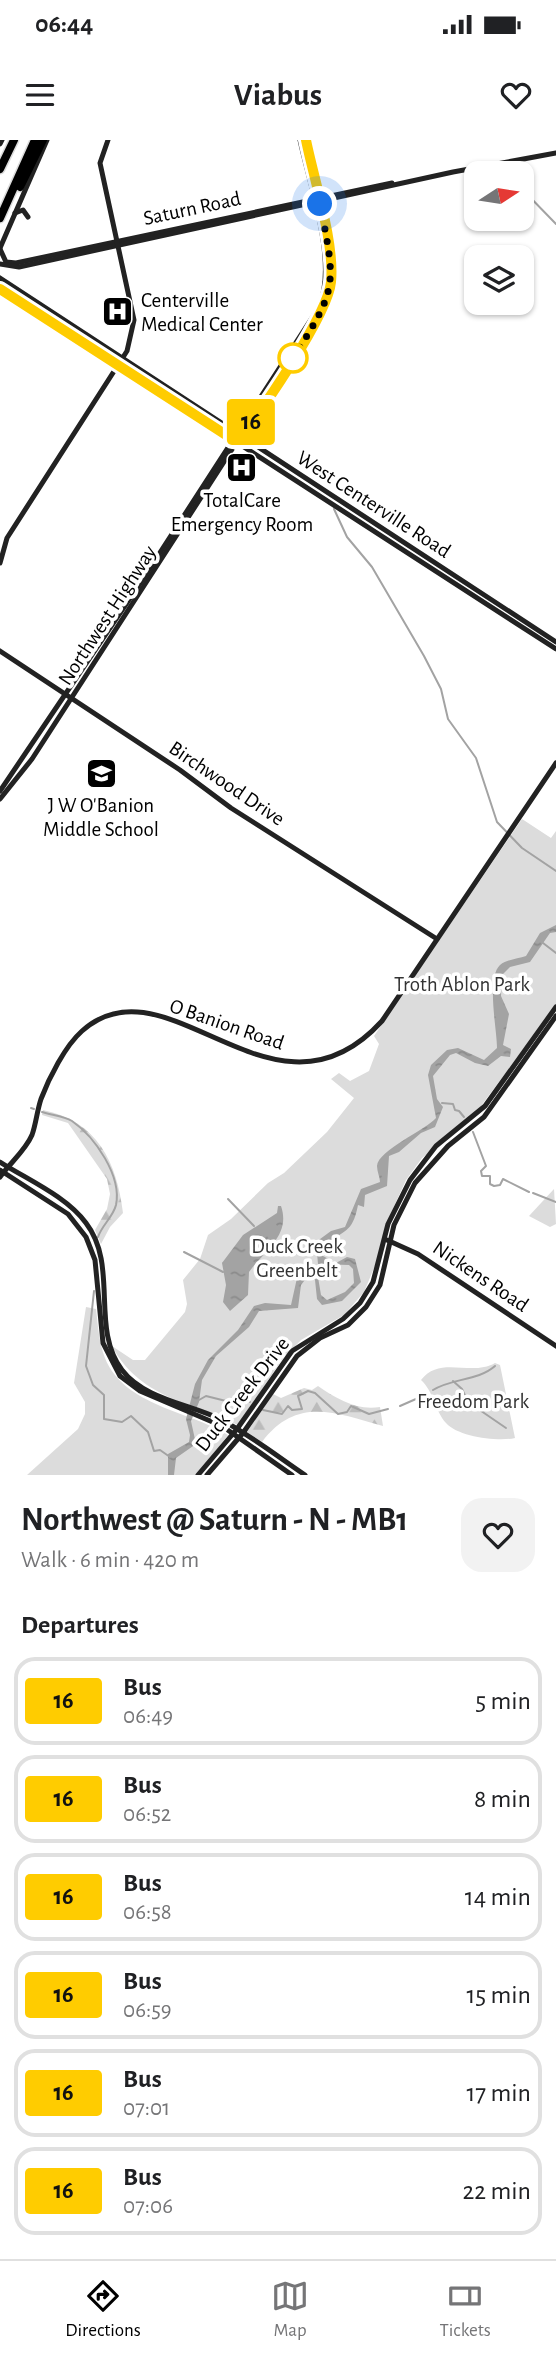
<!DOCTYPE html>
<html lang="en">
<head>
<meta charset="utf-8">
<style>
  body { margin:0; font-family:"Alegreya Sans",sans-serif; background:#f2f2f2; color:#202124; height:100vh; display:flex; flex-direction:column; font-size:26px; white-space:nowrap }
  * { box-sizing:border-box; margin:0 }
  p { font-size:23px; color:#757577 }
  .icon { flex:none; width:38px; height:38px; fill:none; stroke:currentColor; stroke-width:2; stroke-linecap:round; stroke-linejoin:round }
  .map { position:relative; height:1335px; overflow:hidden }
  .panel { display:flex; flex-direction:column; background:#fff; flex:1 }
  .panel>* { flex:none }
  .badge { padding:0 14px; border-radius:5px; font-size:24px; line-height:46px }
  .needle { width:46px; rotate:78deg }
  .tools { position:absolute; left:464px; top:21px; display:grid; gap:14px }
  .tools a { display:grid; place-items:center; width:70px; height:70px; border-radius:14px; background:#fff; box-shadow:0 2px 5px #0004; font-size:35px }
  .you { position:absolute; width:35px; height:35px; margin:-18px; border:5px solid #fff; border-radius:50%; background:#1a73e8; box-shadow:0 0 0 10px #1a73e833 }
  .map>.badge { position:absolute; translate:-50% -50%; box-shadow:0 0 0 4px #fff }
  h2 { padding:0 21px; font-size:26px; line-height:63px }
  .round { display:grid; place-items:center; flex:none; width:74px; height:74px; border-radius:21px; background:#f2f2f2 }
  .overview { display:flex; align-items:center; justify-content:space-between; height:119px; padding:0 21px }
  h1 { font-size:33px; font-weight:700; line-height:52px }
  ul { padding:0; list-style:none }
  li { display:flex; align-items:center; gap:21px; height:88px; margin:0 14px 10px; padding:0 7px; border:4px solid #e0e0e0; border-radius:21px }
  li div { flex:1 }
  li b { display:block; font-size:26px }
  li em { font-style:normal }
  li .badge { min-width:77px; font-weight:700; text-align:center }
  .status { display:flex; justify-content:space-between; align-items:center; height:49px; padding:0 35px; background:#fff; direction:ltr }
  .status svg { height:19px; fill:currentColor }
  header { display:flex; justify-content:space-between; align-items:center; height:91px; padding:0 21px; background:#fff; font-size:32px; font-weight:700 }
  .tab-bar { display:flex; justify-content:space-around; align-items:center; height:98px; border-top:2px solid #e0e0e0; background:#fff; font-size:19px; color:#757577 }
  .tab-bar a { display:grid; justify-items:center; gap:4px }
  .tab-bar .selected { color:#000 }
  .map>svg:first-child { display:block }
  .green { fill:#dcdcdc }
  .forest { fill:url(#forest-firs) }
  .water { fill:url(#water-ripples) }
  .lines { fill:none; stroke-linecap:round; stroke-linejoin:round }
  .stream { stroke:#a3a3a3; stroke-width:2 }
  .highway-casing { stroke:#dbdbdb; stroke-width:11 }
  .secondary { stroke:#222; stroke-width:5 }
  .highway { stroke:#000; stroke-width:8 }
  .line-casing { stroke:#fff; stroke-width:16 }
  .line { stroke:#fc0; stroke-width:10 }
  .walk { stroke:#000; stroke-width:7; stroke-dasharray:0 12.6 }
  .stop-dot { fill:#fff; stroke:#fc0; stroke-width:3.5 }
  .labels { text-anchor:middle; stroke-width:7; stroke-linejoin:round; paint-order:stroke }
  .street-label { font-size:21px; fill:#000; stroke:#fff }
  .poi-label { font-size:21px; fill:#000; stroke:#fff }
  .park-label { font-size:21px; fill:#333; stroke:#fff }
</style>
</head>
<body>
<div class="status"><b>06:44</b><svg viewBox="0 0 49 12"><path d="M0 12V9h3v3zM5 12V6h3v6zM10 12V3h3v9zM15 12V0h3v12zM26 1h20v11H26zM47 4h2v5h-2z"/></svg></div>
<header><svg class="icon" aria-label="menu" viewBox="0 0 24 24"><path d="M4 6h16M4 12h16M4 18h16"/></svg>Viabus<svg class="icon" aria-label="heart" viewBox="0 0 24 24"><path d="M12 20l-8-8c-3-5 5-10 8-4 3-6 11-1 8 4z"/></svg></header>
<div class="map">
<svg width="556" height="1335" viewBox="0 0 556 1335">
  <defs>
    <pattern id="forest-firs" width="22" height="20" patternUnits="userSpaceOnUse" patternTransform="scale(1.75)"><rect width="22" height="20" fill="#dcdcdc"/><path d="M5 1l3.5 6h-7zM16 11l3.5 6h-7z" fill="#bbb"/></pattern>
    <pattern id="water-ripples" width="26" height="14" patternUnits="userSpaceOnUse" patternTransform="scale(1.75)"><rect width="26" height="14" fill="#a3a3a3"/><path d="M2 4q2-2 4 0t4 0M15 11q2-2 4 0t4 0" fill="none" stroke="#8b8b8b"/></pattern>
  </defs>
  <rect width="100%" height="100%" fill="#fff"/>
  <g class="green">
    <path d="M522 679 551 698 556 691V865L475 974 422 1018 406 1040 386 1084 379 1116 364 1152 344 1175 301 1200 281 1221 238 1285C190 1263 138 1256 112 1206L133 1220H145L185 1172 187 1164 183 1140 200 1119 208 1095 231 1079 268 1043 284 1033 327 992 354 958 331 939 339 933 350 941 369 931 379 904 374 896Z"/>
    <path d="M554 1049 556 1084 550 1087 529 1076Z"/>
    <path d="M86 1167 96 1169C98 1186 99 1203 105 1218 124 1266 190 1271 228 1295L197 1335H27L78 1289 85 1274V1262L74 1243Z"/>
    <path d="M495 1223 500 1225 515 1298C499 1302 458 1297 446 1283 435 1271 434 1252 421 1240 440 1215 471 1237 495 1223Z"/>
  </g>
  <g class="forest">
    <path d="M43 970C97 981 117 1022 123 1073L110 1087 101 1104 95 1090 107 1069 110 1054 107 1039 68 983 42 975Z"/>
    <path d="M318 1246C337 1259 357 1271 380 1267L383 1286C335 1273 297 1256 262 1302L247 1292 273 1254 281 1258 304 1248 312 1250Z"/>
  </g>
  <g class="water">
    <path d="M556 785V792L550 793 530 822 510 827 502 835 501 856 509 874 503 905 511 909 510 917 501 916 488 926 475 923 456 913 450 915 433 936 437 959 443 967 435 987 421 993 399 1012 389 1016 387 1046 365 1055 364 1067 358 1065C352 1095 344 1088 326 1106L325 1101 320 1103 323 1116 336 1123 347 1117 355 1119 361 1142 342 1161 322 1165 317 1159 315 1140 308 1136 301 1145 298 1168 259 1171 249 1187 216 1216 202 1240 199 1262 191 1281 196 1304 176 1318 174 1335H168V1314L189 1302 190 1295 186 1279 195 1244 208 1220 238 1190 254 1166 265 1163 291 1165 297 1138 308 1130 318 1137 321 1155 327 1160 345 1152 354 1143 353 1129 349 1125 318 1124 316 1102 331 1091 345 1087 361 1049 380 1042C380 1037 377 1032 377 1026 378 1010 426 990 436 978L428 935 431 925 447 910 458 908 484 920 497 908C497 889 486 838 500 825 507 819 518 819 526 816L540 793Z"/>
    <path d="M278 1066H281C291 1095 265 1110 249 1132L248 1155 230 1171 223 1162 226 1145 222 1123 243 1095 277 1073Z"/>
  </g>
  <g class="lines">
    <g class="stream">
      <path d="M508 30 510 33"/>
      <path d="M522 49 556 84"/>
      <path d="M334 369 347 397 372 427 424 516 441 549 448 579 476 618 497 682 522 708 556 731"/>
      <path d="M543 803 556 813"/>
      <path d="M442 963 453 964 455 970 459 971 464 977"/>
      <path d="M31 968 34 969"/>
      <path d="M42 972C51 975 64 976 72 981 95 997 122 1036 116 1065 113 1077 102 1085 98 1097"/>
      <path d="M473 992 486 1026 481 1031 482 1036H490V1044L494 1046 500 1045 503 1039 529 1052"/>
      <path d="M533 1053 556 1062"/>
      <path d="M228 1059 254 1086"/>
      <path d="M184 1112 223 1132"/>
      <path d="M94 1151 86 1226 93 1245 104 1255V1279L122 1282 131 1276 148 1292 154 1311 160 1310 170 1317"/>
      <path d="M453 1241 462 1249 468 1262 506 1288"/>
      <path d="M433 1250C452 1238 478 1241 495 1226"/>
      <path d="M199 1260 206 1256 226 1261 241 1255 250 1262"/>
      <path d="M400 1266 425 1255"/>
      <path d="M263 1270 282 1274 288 1266 292 1270 302 1269 298 1256 308 1251 315 1253 338 1274 347 1272 351 1266 369 1274 388 1269"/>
    </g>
    <defs>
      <g id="highway">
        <path d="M0 29 14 0"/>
        <path d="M20 47 43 0"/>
        <path d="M0 78 35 0"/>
      </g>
    </defs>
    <use href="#highway" class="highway-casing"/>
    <g class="secondary">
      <path d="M0 4 2 0"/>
      <path d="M15 73 23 70 28 77"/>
      <path d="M0 108 47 0"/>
      <path d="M0 109 6 122 16 123 392 43"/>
      <path d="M0 124 19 127 453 32 556 13"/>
      <path d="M0 138 556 502"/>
      <path d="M0 149 556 509"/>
      <path d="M0 423 7 398 127 211 134 180 100 23 108 0"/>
      <path d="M0 511 180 630 231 668 437 799"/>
      <path d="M0 651 143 439 319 167C338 122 310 47 300 0"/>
      <path d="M0 659 32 619 324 167C343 115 317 52 306 0"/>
      <path d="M0 1022C28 1040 66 1056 86 1083 119 1126 90 1188 122 1230 144 1259 189 1264 220 1279 250 1295 277 1316 305 1335"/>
      <path d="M0 1030 68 1074 86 1097 95 1120 103 1203 120 1236 140 1251 222 1286 292 1335"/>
      <path d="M0 1037C10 1023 25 1011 32 995 36 984 37 971 41 959 49 938 65 906 82 891 168 814 274 1000 382 881L556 623"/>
      <path d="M387 1100 418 1114 556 1206"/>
      <path d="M198 1335 237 1289 292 1211 343 1179 360 1163 373 1142 388 1084 410 1040 436 1006 485 966 556 867"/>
      <path d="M207 1335 243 1293 297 1216 320 1198 348 1185 366 1167 380 1145 394 1085 415 1043 448 1006 484 977 556 876"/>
    </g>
    <use href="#highway" class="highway"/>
  </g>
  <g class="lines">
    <defs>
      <path id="line" d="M0 149 237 302C260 273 328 175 331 142 335 103 314 40 306 0"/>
    </defs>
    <use href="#line" class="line-casing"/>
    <use href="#line" class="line"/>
    <path class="walk" d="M293 218C338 148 336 145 320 64"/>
  </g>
  <defs>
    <symbol id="hospital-square" viewBox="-11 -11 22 22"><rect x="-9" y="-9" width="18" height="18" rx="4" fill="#000" stroke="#fff"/><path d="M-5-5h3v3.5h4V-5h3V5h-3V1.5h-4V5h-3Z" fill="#fff"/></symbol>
    <symbol id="school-square" viewBox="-11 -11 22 22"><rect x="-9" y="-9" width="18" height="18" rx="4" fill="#000" stroke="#fff"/><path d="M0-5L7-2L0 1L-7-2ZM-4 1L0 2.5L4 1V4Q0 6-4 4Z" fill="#fff"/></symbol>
  </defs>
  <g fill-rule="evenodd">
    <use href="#hospital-square" x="100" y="154" width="35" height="35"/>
    <use href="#hospital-square" x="224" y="310" width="35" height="35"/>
    <use href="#school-square" x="84" y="616" width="35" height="35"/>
  </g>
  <circle class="stop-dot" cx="293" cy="218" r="14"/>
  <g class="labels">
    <g class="street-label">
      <text transform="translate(192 68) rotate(-12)" y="7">Saturn Road</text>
      <text transform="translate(374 364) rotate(33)" y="7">West Centerville Road</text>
      <text transform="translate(107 475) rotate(-57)" y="7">Northwest Highway</text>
      <text transform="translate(227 643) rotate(34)" y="7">Birchwood Drive</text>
      <text transform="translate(227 884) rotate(19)" y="7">O Banion Road</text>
      <text transform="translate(481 1136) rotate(34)" y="7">Nickens Road</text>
      <text transform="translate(242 1254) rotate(-52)" y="7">Duck Creek Drive</text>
    </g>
    <g class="poi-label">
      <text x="141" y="167" text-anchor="start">Centerville<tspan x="141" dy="24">Medical Center</tspan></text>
      <text x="242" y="367">TotalCare<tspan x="242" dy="24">Emergency Room</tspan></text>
      <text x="101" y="672">J W O'Banion<tspan x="101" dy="24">Middle School</tspan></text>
    </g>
    <g class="park-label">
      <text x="462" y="851">Troth Ablon Park</text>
      <text x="297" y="1113">Duck Creek<tspan x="297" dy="24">Greenbelt</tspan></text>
      <text x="473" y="1268">Freedom Park</text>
    </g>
  </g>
</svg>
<div class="tools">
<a><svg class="needle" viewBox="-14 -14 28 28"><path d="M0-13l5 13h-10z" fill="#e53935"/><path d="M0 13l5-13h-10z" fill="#757577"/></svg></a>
<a><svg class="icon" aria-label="layers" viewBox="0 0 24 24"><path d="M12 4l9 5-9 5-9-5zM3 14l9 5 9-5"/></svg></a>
</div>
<div class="you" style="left:320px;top:64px"></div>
<b class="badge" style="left:251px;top:282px;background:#fc0;color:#111">16</b>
</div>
<section class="panel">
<div class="overview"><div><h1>Northwest @ Saturn - N - MB1</h1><p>Walk · 6 min · 420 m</p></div><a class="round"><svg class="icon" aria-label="heart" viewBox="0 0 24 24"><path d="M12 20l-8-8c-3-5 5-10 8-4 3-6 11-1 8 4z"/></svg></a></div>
<h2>Departures</h2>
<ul>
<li><span class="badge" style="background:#fc0;color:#111">16</span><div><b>Bus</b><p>06:49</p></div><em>5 min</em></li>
<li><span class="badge" style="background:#fc0;color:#111">16</span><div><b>Bus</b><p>06:52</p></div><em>8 min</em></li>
<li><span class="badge" style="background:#fc0;color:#111">16</span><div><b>Bus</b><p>06:58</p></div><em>14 min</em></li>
<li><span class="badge" style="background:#fc0;color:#111">16</span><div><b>Bus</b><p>06:59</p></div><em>15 min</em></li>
<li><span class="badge" style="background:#fc0;color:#111">16</span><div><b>Bus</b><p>07:01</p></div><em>17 min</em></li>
<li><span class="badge" style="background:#fc0;color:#111">16</span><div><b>Bus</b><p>07:06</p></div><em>22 min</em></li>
</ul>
</section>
<nav class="tab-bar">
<a class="selected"><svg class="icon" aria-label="directions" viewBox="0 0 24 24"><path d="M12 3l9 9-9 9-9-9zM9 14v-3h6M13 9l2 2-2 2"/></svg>Directions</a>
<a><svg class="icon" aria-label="map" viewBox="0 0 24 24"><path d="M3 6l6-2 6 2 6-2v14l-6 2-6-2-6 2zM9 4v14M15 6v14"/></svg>Map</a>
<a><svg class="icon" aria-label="tickets" viewBox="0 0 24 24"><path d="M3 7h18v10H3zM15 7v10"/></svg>Tickets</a>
</nav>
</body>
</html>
